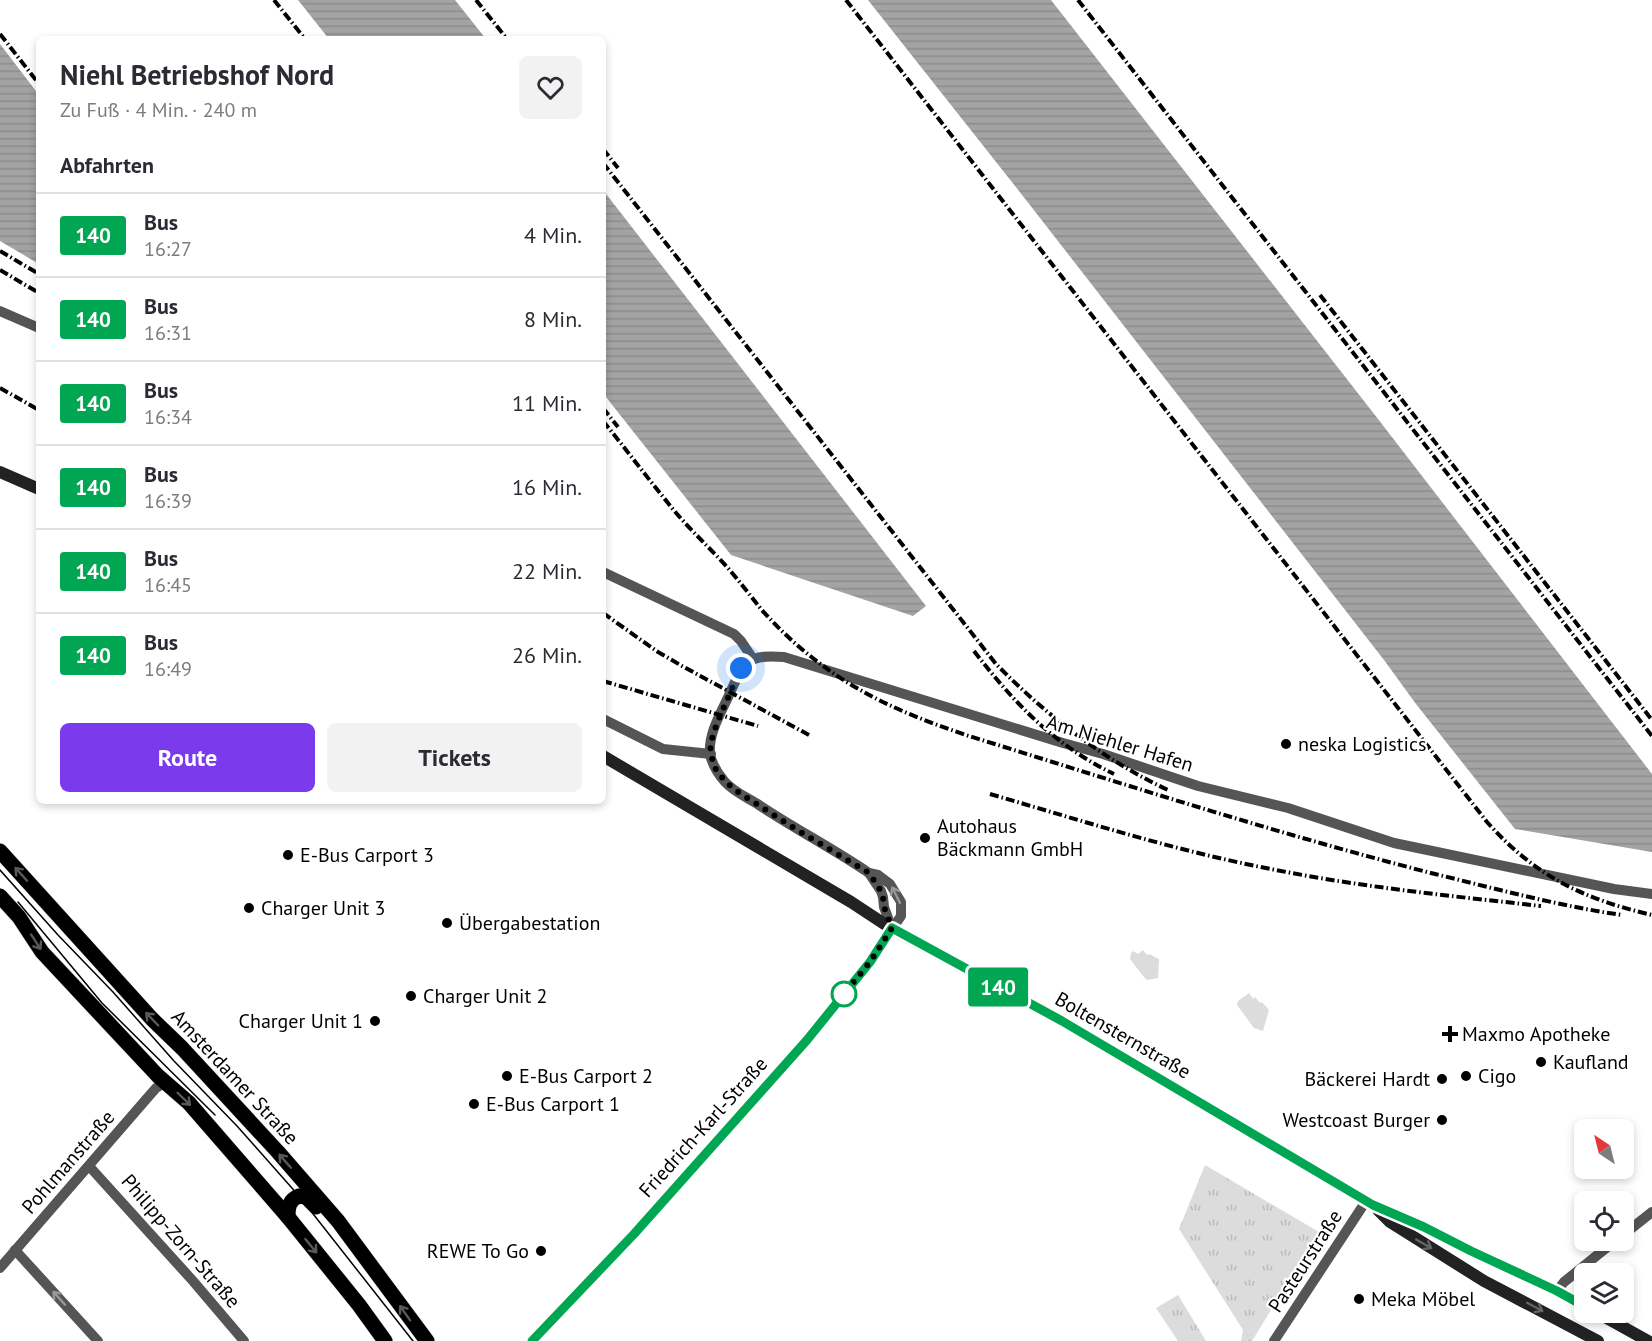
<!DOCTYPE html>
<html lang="de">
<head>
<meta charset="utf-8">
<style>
  body { margin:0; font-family:"PT Sans",sans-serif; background:#f2f2f3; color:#2b2b33; height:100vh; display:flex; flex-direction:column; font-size:22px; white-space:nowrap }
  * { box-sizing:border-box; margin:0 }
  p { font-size:20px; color:#7c7c81 }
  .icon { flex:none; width:33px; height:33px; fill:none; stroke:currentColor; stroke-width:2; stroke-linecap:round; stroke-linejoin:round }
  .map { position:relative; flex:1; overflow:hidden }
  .details { position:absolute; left:36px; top:36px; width:570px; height:768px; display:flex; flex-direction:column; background:#fff; border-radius:9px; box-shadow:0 3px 9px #0003 }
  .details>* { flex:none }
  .badge { padding:0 12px; border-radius:4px; font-size:21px; line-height:39px }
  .needle { width:39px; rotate:325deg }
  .tools { position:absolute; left:1574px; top:1119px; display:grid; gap:12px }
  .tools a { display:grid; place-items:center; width:60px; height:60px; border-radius:9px; background:#fff; box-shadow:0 3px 9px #0003; font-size:30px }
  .you { position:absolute; width:30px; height:30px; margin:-15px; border:4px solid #fff; border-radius:50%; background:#1a73e8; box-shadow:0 0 0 9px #1a73e833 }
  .map>.badge { position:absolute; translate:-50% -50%; box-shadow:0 0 0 3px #fff }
  h2 { padding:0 24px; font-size:22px; line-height:54px }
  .round { display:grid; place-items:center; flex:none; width:63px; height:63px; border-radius:9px; background:#f2f2f3 }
  .head { display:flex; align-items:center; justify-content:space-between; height:102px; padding:0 24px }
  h1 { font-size:28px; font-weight:700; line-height:45px }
  .primary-button { display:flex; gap:12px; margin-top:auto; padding:12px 24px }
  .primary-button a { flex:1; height:69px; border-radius:9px; background:#7c3aed; color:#fff; font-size:24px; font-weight:700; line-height:69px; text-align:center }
  .primary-button a+a { background:#f2f2f3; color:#2b2b33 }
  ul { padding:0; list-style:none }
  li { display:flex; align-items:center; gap:18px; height:84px; padding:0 24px; border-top:2px solid #e1e1e2 }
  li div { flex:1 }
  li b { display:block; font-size:22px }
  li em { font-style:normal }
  li .badge { min-width:66px; font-weight:700; text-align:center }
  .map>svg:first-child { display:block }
  .grass { fill:url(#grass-tufts) }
  .park { fill:#dcdcdc }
  .water { fill:url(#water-rules) }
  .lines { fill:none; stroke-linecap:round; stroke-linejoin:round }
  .primary-casing { stroke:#dbdbdb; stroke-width:16 }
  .street { stroke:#555; stroke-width:10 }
  .secondary { stroke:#222; stroke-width:12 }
  .primary { stroke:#000; stroke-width:15 }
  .tram { stroke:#000; stroke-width:1.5 }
  .rail { stroke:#000; stroke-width:4; stroke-dasharray:9 3 1.5 3; stroke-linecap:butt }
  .oneway { stroke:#595959 }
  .oneway2 { stroke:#999 }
  .oneway3 { stroke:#646464 }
  .line-casing { stroke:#fff; stroke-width:14 }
  .line { stroke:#00a651; stroke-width:9 }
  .walk { stroke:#000; stroke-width:6; stroke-dasharray:0 10.8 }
  .poi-dot { fill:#000; stroke:#fff; stroke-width:2 }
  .stop-dot { fill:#fff; stroke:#00a651; stroke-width:3 }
  .labels { text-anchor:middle; stroke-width:4.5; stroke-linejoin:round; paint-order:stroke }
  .street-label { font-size:20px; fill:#000; stroke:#fff }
  .poi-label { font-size:20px; fill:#000; stroke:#fff; text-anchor:start }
</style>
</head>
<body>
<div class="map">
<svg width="1652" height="1341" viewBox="0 0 1652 1341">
  <defs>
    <pattern id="grass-tufts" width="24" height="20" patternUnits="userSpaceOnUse" patternTransform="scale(1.5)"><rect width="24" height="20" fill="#dcdcdc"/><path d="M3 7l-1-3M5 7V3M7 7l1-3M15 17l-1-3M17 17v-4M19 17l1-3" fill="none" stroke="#bbb"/></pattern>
    <pattern id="water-rules" width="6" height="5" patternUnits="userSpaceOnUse" patternTransform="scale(1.5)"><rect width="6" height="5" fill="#a3a3a3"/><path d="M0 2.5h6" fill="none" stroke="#8b8b8b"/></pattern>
  </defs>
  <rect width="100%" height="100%" fill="#fff"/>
  <g class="grass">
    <path d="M1205 1165 1319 1232 1252 1341H1241L1243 1330 1179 1229Z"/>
    <path d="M1178 1295 1206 1341H1178L1156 1308Z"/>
  </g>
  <g class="park">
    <path d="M1143 950 1147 955 1149 954 1159 959 1158 978 1147 980 1143 976 1130 959 1131 953 1133 951 1138 954Z"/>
    <path d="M1249 993 1253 999 1255 997 1260 1003 1262 1002 1269 1010 1263 1031 1254 1028 1237 1005 1238 1001Z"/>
  </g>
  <g class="water">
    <path d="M298 0H455L486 39H329Z"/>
    <path d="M868 0H1051L1378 419 1652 774V852L1515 829 1416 704 1384 660 1026 200Z"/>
    <path d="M0 44 39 95V264L0 241Z"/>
    <path d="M603 190 926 606 913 616 731 555 613 406 603 393Z"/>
  </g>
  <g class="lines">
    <defs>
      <g id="primary">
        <path d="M0 851 152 1019 182 1048 278 1152 338 1221 427 1341"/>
        <path d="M0 896 19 917 42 952 158 1076 189 1103 288 1217 359 1305 385 1341"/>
        <path d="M288 1217C288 1207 289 1200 299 1196L306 1197 316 1207"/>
      </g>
    </defs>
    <use href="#primary" class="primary-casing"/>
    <g class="street">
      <path d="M0 311 39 328"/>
      <path d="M603 572 734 634 741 641 753 659"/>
      <path d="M603 719 663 749 711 754"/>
      <path d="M869 873 881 891 883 897 884 907 892 929"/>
      <path d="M892 929 901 916V902L890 884 878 875 869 873C834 849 795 829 759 805 748 798 734 792 725 782 718 774 712 764 710 754 708 733 722 711 730 693 744 661 748 654 784 657L1063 743 1103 754 1198 786 1288 808 1394 843 1614 889 1652 894"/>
      <path d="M89 1166 193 1281 244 1341"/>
      <path d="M1623 1235 1652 1212"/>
      <path d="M15 1250 98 1341"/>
      <path d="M0 1268 149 1096 156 1088 166 1082"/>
      <path d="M1557 1291 1564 1282 1616 1240"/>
      <path d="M1274 1341 1366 1201"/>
    </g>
    <g class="secondary">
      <path d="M0 472 39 489"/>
      <path d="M603 756 851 902 892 929 1062 1021 1373 1205 1424 1227 1471 1251 1557 1291 1584 1306"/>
      <path d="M1378 1210 1390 1222 1484 1281 1598 1341"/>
      <path d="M1596 1312 1648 1341"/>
      <path d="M532 1341 634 1234 807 1040 870 962 892 929"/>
    </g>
    <use href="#primary" class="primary"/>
    <g class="tram">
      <path d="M0 870 58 935 113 992 174 1061 237 1126 299 1196 413 1341"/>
      <path d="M18 902 102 1003 215 1115"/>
    </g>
    <g class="rail">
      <path d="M274 0 305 39"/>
      <path d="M476 0 507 39"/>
      <path d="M846 0 1487 822C1535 876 1583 899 1652 915"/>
      <path d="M1078 0 1652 736"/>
      <path d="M0 34 39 84"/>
      <path d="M603 149 618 168"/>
      <path d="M603 163 996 664C1046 715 1105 761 1170 791"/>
      <path d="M0 251 39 274"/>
      <path d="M0 270 39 293"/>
      <path d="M1320 295 1652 720"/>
      <path d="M0 388 39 410"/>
      <path d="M603 408 618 427"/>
      <path d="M603 421C625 448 646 476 668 503 686 526 707 545 727 567 739 581 750 595 761 609 782 633 807 655 833 673 875 702 921 720 969 736 1124 784 1278 834 1435 874 1497 889 1559 906 1622 915"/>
      <path d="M603 613 658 652 682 666 809 735"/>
      <path d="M974 651C1014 703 1054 745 1114 774"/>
      <path d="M603 681 758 726"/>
      <path d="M990 794C1083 821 1176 851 1271 869 1360 887 1451 896 1541 906"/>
    </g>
  </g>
  <defs><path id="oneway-shaft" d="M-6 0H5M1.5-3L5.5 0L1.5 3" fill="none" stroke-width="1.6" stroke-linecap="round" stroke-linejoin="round" transform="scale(1.5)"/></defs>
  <g class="oneway">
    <use href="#oneway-shaft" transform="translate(21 874) rotate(-132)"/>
    <use href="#oneway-shaft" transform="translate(36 942) rotate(57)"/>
    <use href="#oneway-shaft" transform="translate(152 1019) rotate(-134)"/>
    <use href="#oneway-shaft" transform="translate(184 1099) rotate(44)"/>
    <use href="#oneway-shaft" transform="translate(285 1161) rotate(-131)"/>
    <use href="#oneway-shaft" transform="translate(311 1246) rotate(51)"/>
    <use href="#oneway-shaft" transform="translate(405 1313) rotate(-125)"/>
  </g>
  <g class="oneway2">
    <use href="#oneway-shaft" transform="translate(896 895) rotate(-116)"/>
    <use href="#oneway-shaft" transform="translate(59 1298) rotate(-132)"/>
  </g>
  <g class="oneway3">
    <use href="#oneway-shaft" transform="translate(1424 1244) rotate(30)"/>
    <use href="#oneway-shaft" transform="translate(1535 1307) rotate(28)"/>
  </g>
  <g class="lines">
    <defs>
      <path id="line" d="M532 1341 634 1234 807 1040 870 962 892 928 1062 1021 1373 1205 1424 1227 1471 1251 1557 1291 1584 1306"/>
    </defs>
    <use href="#line" class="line-casing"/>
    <use href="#line" class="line"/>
    <path class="walk" d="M741 668 717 723 710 745 713 764 718 773 727 783 738 792 794 828 869 873 881 891 883 897 884 907 892 928 870 962 843 995 844 994"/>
  </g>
  <g class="poi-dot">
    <circle cx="1286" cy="744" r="6"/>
    <circle cx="925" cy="838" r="6"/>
    <circle cx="288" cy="855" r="6"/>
    <circle cx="249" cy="908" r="6"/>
    <circle cx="447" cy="923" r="6"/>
    <circle cx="411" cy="996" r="6"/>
    <circle cx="375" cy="1021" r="6"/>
    <path d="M1447 1025h6v6h6v6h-6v6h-6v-6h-6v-6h6z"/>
    <circle cx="1541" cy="1062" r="6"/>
    <circle cx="507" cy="1076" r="6"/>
    <circle cx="1466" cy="1076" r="6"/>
    <circle cx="1442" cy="1079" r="6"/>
    <circle cx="474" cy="1104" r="6"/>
    <circle cx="1442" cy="1120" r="6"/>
    <circle cx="541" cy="1251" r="6"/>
    <circle cx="1359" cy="1299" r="6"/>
  </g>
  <circle class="stop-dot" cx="844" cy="994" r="12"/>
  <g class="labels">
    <g class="street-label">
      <text transform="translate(1120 743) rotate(17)" y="7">Am Niehler Hafen</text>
      <text transform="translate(1123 1035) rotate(30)" y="7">Boltensternstraße</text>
      <text transform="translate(235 1077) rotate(47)" y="7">Amsterdamer Straße</text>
      <text transform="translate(703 1127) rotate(-48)" y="7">Friedrich-Karl-Straße</text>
      <text transform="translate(68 1162) rotate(-49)" y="7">Pohlmanstraße</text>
      <text transform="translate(181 1241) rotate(49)" y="7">Philipp-Zorn-Straße</text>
      <text transform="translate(1305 1261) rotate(-57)" y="7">Pasteurstraße</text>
    </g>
    <g class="poi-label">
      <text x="1298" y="751">neska Logistics</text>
      <text x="937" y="833">Autohaus<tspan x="937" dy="23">Bäckmann GmbH</tspan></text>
      <text x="300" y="862">E-Bus Carport 3</text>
      <text x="261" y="915">Charger Unit 3</text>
      <text x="459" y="930">Übergabestation</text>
      <text x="423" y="1003">Charger Unit 2</text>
      <text x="363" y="1028" text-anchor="end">Charger Unit 1</text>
      <text x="1462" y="1041">Maxmo Apotheke</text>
      <text x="1553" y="1069">Kaufland</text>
      <text x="519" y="1083">E-Bus Carport 2</text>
      <text x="1478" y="1083">Cigo</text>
      <text x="1430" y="1086" text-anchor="end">Bäckerei Hardt</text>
      <text x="486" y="1111">E-Bus Carport 1</text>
      <text x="1430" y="1127" text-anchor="end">Westcoast Burger</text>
      <text x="529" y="1258" text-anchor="end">REWE To Go</text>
      <text x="1371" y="1306">Meka Möbel</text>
    </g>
  </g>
</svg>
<div class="tools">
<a><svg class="needle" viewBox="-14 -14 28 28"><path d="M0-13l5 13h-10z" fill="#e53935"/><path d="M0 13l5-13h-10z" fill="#7c7c81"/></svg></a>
<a><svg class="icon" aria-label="locate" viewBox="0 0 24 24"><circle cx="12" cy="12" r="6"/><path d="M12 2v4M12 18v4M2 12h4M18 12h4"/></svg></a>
<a><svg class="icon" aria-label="layers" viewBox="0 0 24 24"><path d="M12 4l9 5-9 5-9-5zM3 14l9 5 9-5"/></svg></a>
</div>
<div class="you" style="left:741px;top:668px"></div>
<b class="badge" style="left:998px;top:987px;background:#00a651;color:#fff">140</b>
<section class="details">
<div class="head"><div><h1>Niehl Betriebshof Nord</h1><p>Zu Fuß · 4 Min. · 240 m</p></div><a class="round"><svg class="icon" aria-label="heart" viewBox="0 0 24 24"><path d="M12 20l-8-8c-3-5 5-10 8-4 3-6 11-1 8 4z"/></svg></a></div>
<h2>Abfahrten</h2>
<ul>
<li><span class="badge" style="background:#00a651;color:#fff">140</span><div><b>Bus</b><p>16:27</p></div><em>4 Min.</em></li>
<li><span class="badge" style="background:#00a651;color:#fff">140</span><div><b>Bus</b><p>16:31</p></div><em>8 Min.</em></li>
<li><span class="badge" style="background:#00a651;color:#fff">140</span><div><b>Bus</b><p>16:34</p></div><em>11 Min.</em></li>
<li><span class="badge" style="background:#00a651;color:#fff">140</span><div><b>Bus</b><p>16:39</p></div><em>16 Min.</em></li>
<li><span class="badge" style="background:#00a651;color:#fff">140</span><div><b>Bus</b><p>16:45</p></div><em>22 Min.</em></li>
<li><span class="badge" style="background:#00a651;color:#fff">140</span><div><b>Bus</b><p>16:49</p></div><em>26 Min.</em></li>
</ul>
<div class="primary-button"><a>Route</a><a>Tickets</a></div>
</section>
</div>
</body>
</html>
